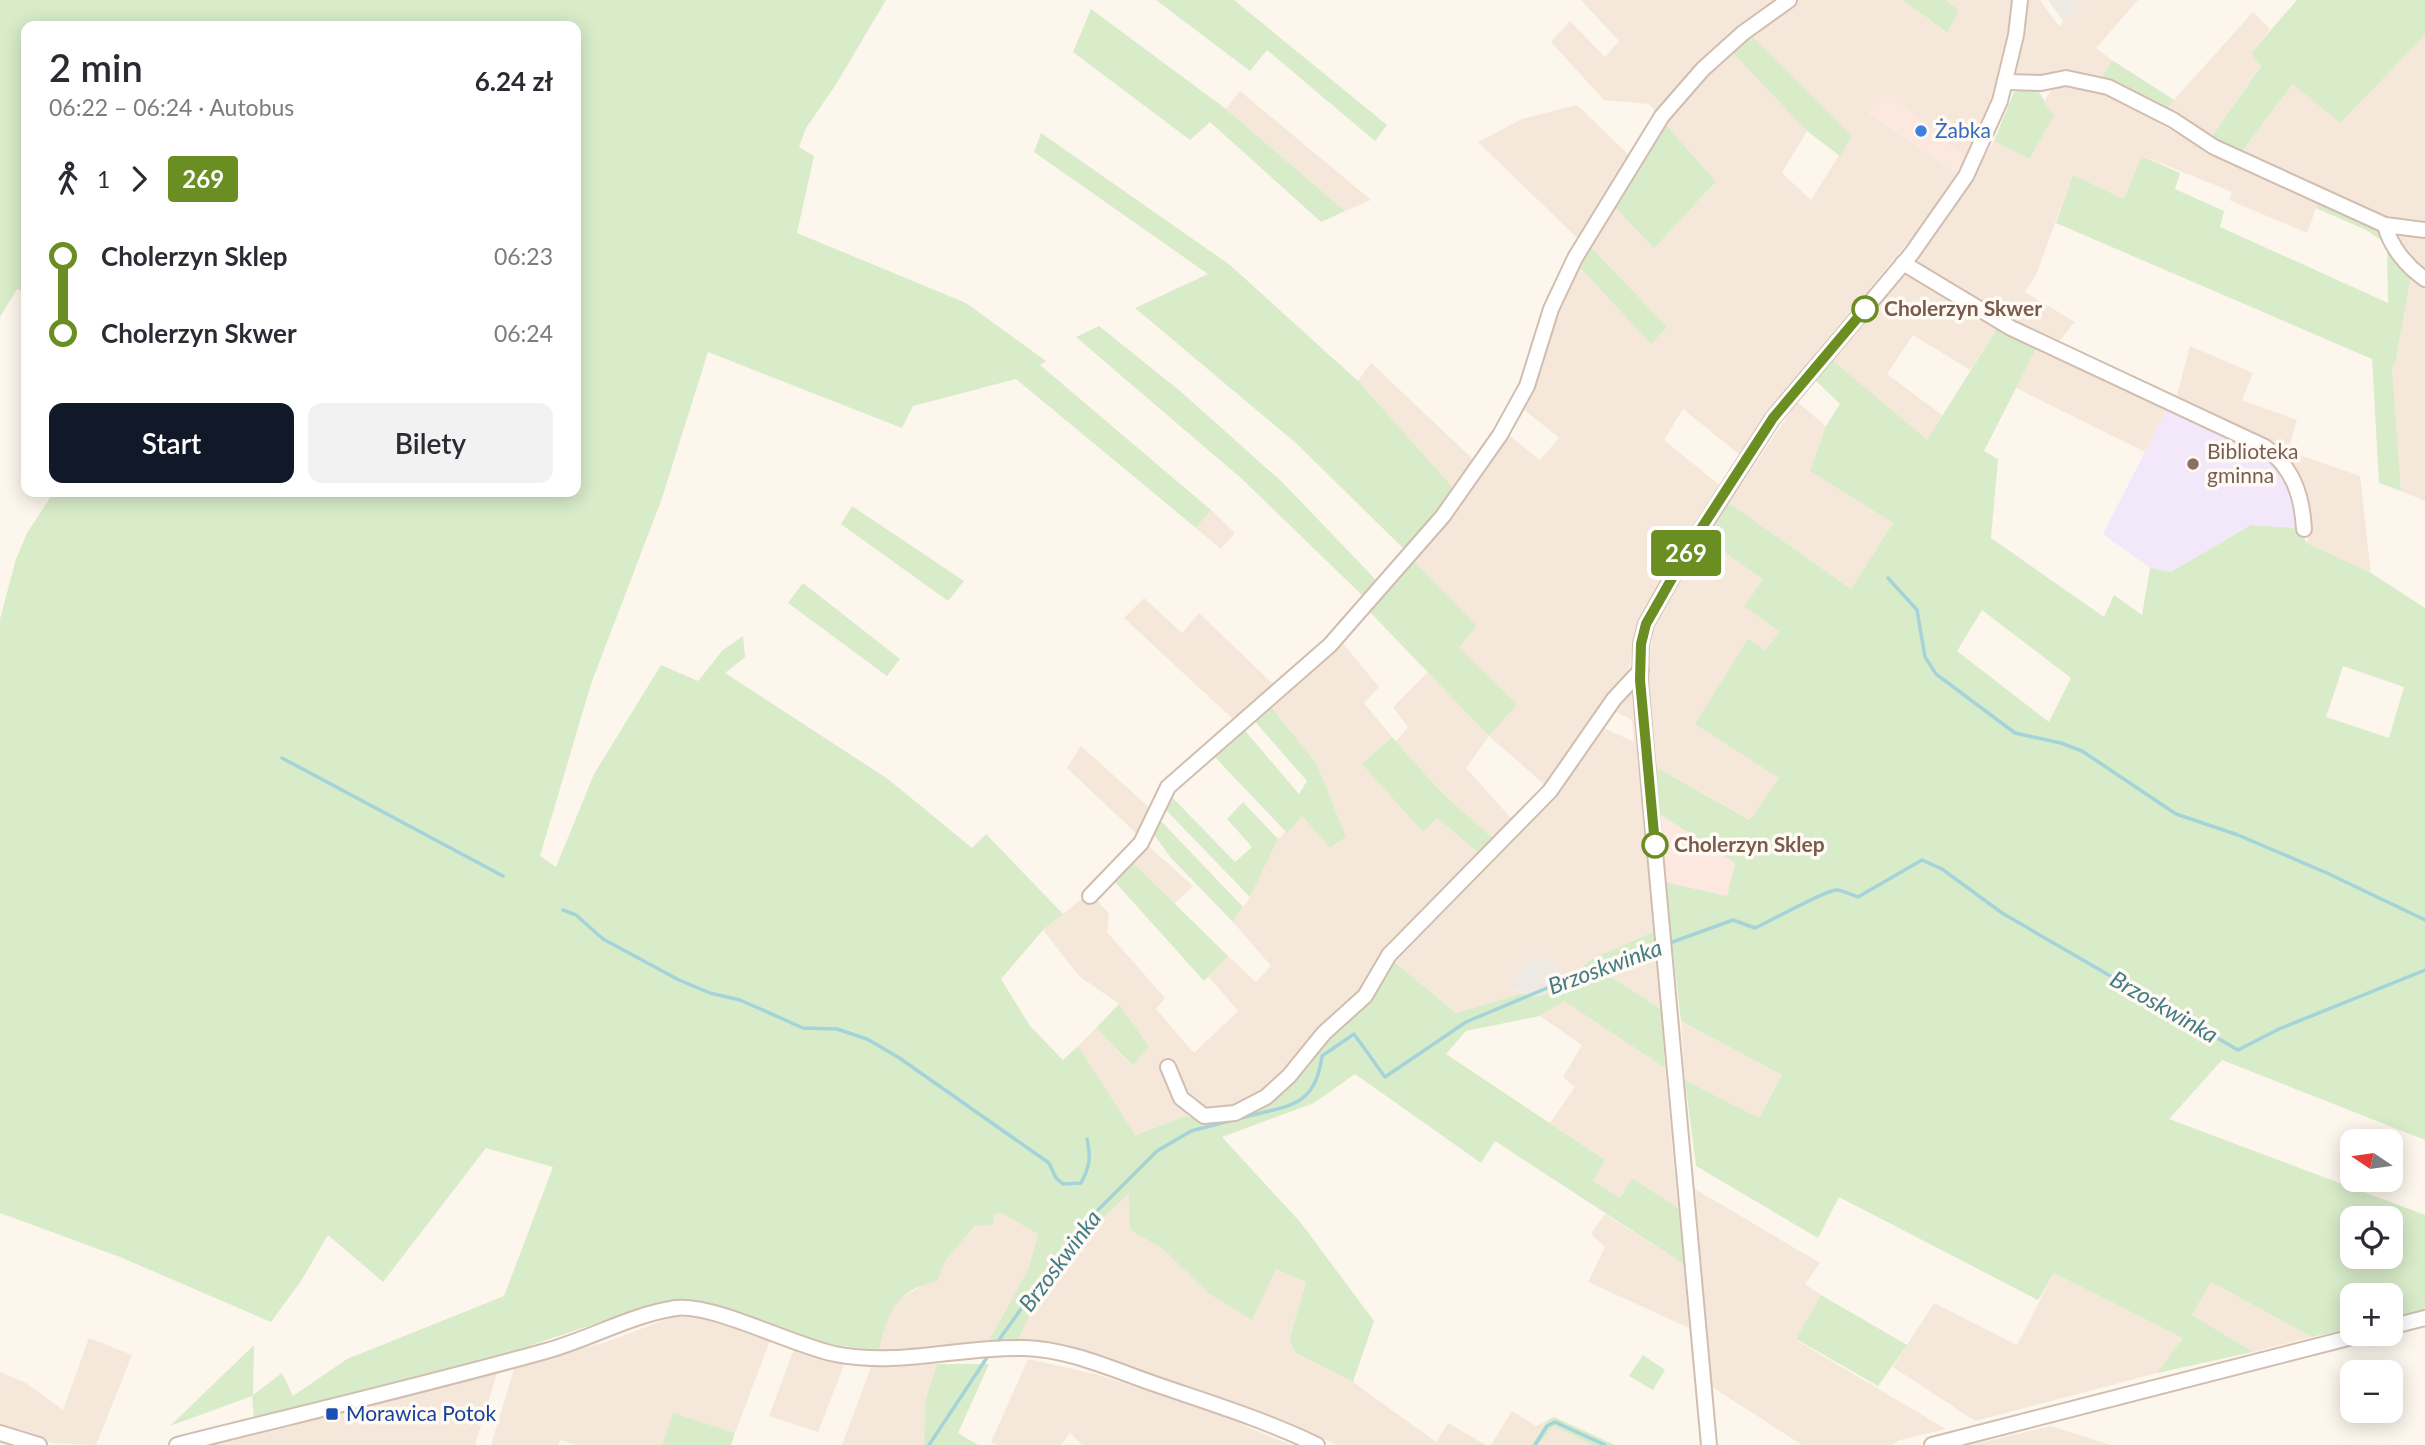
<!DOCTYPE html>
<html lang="pl">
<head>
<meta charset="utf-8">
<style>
  body { margin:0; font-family:Lato,sans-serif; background:#f2f2f3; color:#2b2b33; height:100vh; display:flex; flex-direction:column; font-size:26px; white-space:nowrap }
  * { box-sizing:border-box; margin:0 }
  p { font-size:23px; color:#7c7c81 }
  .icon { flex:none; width:38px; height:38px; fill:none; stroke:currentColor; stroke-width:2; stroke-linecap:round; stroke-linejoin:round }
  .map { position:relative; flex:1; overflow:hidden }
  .details { position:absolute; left:21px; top:21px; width:560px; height:476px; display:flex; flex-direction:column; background:#fff; border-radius:14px; box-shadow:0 4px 18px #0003 }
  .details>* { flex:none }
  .badge { padding:0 14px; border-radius:5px; font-size:24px; line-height:46px }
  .needle { width:46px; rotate:283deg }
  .fabs { position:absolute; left:2340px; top:1129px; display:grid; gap:14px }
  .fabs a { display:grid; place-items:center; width:63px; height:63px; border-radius:14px; background:#fff; box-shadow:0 4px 18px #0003; font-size:35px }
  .map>.badge { position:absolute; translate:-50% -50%; box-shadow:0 0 0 4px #fff }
  .legs { display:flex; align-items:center; gap:10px; height:77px; padding:0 28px; font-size:23px }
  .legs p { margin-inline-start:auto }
  .overview { display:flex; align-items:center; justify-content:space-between; height:119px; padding:0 28px }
  h1 { font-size:38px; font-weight:600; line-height:52px }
  .cta { display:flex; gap:14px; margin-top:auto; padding:14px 28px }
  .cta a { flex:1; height:80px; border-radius:14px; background:#111827; color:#fff; font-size:28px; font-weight:600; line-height:80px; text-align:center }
  .cta a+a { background:#f2f2f3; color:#2b2b33 }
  ul { padding:0 28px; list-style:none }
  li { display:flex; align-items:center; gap:24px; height:77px; font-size:26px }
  li i { display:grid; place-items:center; width:10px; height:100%; margin:0 9px; background:currentColor }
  li i::after { content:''; width:18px; height:18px; margin:-9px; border:5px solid; border-radius:50%; background:#fff }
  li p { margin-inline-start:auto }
  li:first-child i { background:linear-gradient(#0000 50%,currentColor 0) }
  li:last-child i { background:linear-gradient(currentColor 50%,#0000 0) }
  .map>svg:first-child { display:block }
  .residential { fill:#f5e8da }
  .commercial { fill:#fde8e0 }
  .industrial { fill:#efe9e4 }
  .education { fill:#f3e8fa }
  .green { fill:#d8ecc9; fill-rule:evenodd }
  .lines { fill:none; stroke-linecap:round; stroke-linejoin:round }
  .stream { stroke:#a5d3da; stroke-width:3.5 }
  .minor-casing { stroke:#d1beb0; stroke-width:18 }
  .minor { stroke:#fff; stroke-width:14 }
  .line-1-casing { stroke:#fff; stroke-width:16 }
  .line-1 { stroke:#6b8e23; stroke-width:10 }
  .shop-dot { fill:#3f7fe0; stroke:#fffaf3; stroke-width:2.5 }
  .stop-1-dot { fill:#fff; stroke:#6b8e23; stroke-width:3.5 }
  .education-dot { fill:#8d6e63; stroke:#fffaf3; stroke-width:2.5 }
  .transit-dot { fill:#1a4fb4; stroke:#fffaf3; stroke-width:2.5 }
  .labels { text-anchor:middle; stroke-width:7; stroke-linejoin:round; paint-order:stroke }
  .shop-label { font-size:21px; fill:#366cbe; stroke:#fffaf3; text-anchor:start }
  .stop-label { font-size:21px; font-weight:bold; fill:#7a5c4d; stroke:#fffaf3; text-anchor:start }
  .education-label { font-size:21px; fill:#785e54; stroke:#fffaf3; text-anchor:start }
  .transit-label { font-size:21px; fill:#164399; stroke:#fffaf3; text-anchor:start }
  .water-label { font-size:23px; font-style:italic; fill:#437c86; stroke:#fffaf3 }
</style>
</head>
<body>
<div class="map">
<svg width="2425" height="1445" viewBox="0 0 2425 1445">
  <rect width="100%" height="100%" fill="#fdf6ec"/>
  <g class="residential">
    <path d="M1581 0H1778L1762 9 1681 84 1659 114 1649 104 1604 100 1551 42 1570 21 1605 57 1619 41Z"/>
    <path d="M1796 0H1903L1946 33 1959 10 1945 0H2012L2001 75 1979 133 1965 158 1888 94 1869 113 1957 173 1918 230 1814 355 1740 455 1683 409 1664 440 1722 487 1647 608 1637 628 1627 677 1546 786 1489 736 1466 768 1512 819 1518 820 1496 841 1443 794 1396 741 1408 727 1393 707 1428 672 1489 736 1459 648 1477 626 1413 560 1506 433 1540 460 1559 438 1521 407 1576 263 1651 343 1667 327 1587 243 1612 204 1654 247 1716 183 1666 125 1686 96 1732 49 1807 131 1782 173 1811 200 1851 136 1751 35Z"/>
    <path d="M2029 0H2040L2059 26 2085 0H2138L2096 48 2112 60 2100 81 2041 80 2016 75Z"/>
    <path d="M2253 12 2270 29 2251 53 2261 65 2210 139 2166 109Z"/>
    <path d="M2425 35V224L2384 220 2239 155 2293 84 2340 122Z"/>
    <path d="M2070 85 2112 95 2199 147 2318 203 2307 233 2229 200 2232 192 2143 156 2124 199 2073 175 2036 275 2025 292 2075 322 2055 346 1913 264 1955 205 1994 141 2029 159 2053 116 2045 100 2054 86Z"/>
    <path d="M1240 91 1371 200 1345 211 1226 109Z"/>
    <path d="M1577 105 1631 157 1578 239 1478 142 1522 119Z"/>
    <path d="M2379 229 2425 233V501L2401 491 2392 366 2395 365 2411 276Z"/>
    <path d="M1904 273 1998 327 1970 370 1913 335 1887 374 1942 415 1927 441 1831 359Z"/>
    <path d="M2038 345 2168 407 2145 452 2016 388Z"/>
    <path d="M2190 346 2253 373 2242 400 2297 420 2288 451 2360 476 2371 573 2307 543 2311 518 2300 478 2287 451 2175 402Z"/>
    <path d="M1371 363 1477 463 1456 491 1358 381Z"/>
    <path d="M1797 402 1826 426 1810 471 1893 523 1851 589 1729 503Z"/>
    <path d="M1211 510 1235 533 1221 549 1196 528Z"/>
    <path d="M1705 538 1764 581 1780 632 1765 651 1748 639 1779 778 1751 820 1654 766 1647 672 1653 632 1669 596Z"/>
    <path d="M1144 598 1182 633 1199 613 1275 686 1235 721 1124 618Z"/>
    <path d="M1342 642 1379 687 1364 703 1392 737 1362 764 1423 831 1437 818 1481 855 1357 995 1267 1091 1235 1108 1186 1116 1134 1135 1078 1046 1096 1028 1131 1065 1119 1004 1079 976 1043 930 1090 892 1109 914 1107 932 1165 998 1156 1009 1194 1053 1238 1011 1208 976 1228 956 1256 982 1271 966 1233 922 1250 897 1278 839 1302 816 1330 848 1346 837 1317 764 1268 703Z"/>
    <path d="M1634 691 1655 931 1592 959 1571 978 1534 952 1509 986 1523 993 1456 1013 1393 961 1602 727 1634 742 1632 720 1612 710 1625 692Z"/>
    <path d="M1081 746 1152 810 1139 836 1067 768Z"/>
    <path d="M1147 845 1193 886 1174 904 1132 862Z"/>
    <path d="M1657 956 1661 1009 1608 975 1621 967Z"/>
    <path d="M1564 1001 1665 1068 1678 1208 1632 1178 1620 1198 1593 1181 1605 1160 1550 1123 1575 1087 1563 1077 1582 1045 1540 1016Z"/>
    <path d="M1681 1021 1782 1075 1759 1118 1685 1080Z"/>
    <path d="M1695 1189 1820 1263 1805 1284 1821 1295 1796 1340 1946 1429 1900 1440 1892 1445H1802L1712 1387Z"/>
    <path d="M1130 1193V1230L1163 1249 1208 1293 1276 1269 1306 1282 1289 1340 1296 1353 1353 1382 1436 1442 1448 1423 1486 1445H1337L1276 1417 1065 1344 1018 1340 1041 1291 1109 1212Z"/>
    <path d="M1001 1213 1038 1234 1028 1270 988 1342 900 1352 879 1351 885 1320 894 1303 924 1284 938 1281 943 1262 976 1226 993 1214Z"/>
    <path d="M1605 1214 1685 1265 1689 1328 1588 1282 1605 1247 1591 1234Z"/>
    <path d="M2054 1273 2184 1338 2157 1373 1975 1421 1893 1367 1934 1303 2017 1345Z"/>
    <path d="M2211 1282 2312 1337 2253 1352 2192 1315Z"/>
    <path d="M683 1313 710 1319 770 1341 735 1433 673 1414 662 1445H576L560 1440 558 1445H491L515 1366 606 1342Z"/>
    <path d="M89 1338 132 1355 96 1445 52 1443 0 1426V1372L26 1383 63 1410Z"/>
    <path d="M794 1349 846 1360 818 1432 769 1416Z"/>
    <path d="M1028 1359 1095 1374 1210 1411 1291 1445H1082L1070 1433 1061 1445H998L991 1442Z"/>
    <path d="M937 1364 925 1401 924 1445H842L872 1365Z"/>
    <path d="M498 1370 475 1445H204Z"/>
    <path d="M1512 1411 1536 1426 1548 1420 1531 1445H1491Z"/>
    <path d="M1554 1426 1577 1436 1592 1445H1538Z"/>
    <path d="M2051 1426 2111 1445H1970Z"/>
  </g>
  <g class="commercial">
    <path d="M1887 93 1965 158 1957 173 1868 112Z"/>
    <path d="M1661 815 1735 863 1727 896 1665 882Z"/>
  </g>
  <g class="industrial">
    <path d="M2048 0H2085L2064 22Z"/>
    <path d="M1534 952 1571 978 1552 993 1535 997 1508 986Z"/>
  </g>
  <path class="education" d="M2168 407 2266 452 2283 468 2297 528 2251 525 2171 572 2150 568 2103 534Z"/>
  <g class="green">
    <path d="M0 0H886L835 86 806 128 799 147 814 156 797 233 966 303 1046 361 1040 365 1211 510 1196 528 1016 379 913 406 902 428 708 352 661 501 591 684 540 856 556 867 594 774 661 665 698 681 723 650 743 636 745 657 725 673 888 779 972 848 986 834 1063 914 1043 930 1001 979 1030 1026 1063 1060 1078 1046 1135 1135 1186 1116 1203 1120 1239 1115 1368 1003 1393 961 1456 1013 1523 993 1535 997 1552 993 1592 959 1655 931 1657 956 1621 967 1608 975 1661 1009 1665 1068 1564 1001 1540 1016 1466 1031 1446 1054 1605 1160 1593 1181 1620 1198 1632 1178 1678 1208 1685 1265 1495 1141 1481 1163 1355 1074 1314 1103 1222 1137 1301 1223 1374 1321 1353 1382 1296 1353 1289 1340 1306 1282 1276 1269 1252 1320 1208 1293 1163 1249 1130 1230 1129 1194 1109 1212 1041 1291 1018 1340 988 1342 1028 1270 1038 1234 1001 1213 993 1214 994 1224 975 1226 944 1262 938 1281C896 1289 887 1313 879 1351L823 1343 675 1302 627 1313 514 1351 254 1419 252 1396 170 1426 254 1345 253 1395 282 1373 293 1396 347 1359 504 1296 553 1167 486 1148 383 1282 328 1235 301 1281 271 1322 120 1257 0 1213V619L16 559 27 533 54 492H576V26H26V294L17 289 0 317Z"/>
    <path d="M1156 0H1234L1387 125 1375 141 1267 50 1250 71Z"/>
    <path d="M1903 0H1945L1959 10 1947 33Z"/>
    <path d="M2297 0H2425V35L2340 123 2293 84 2239 155 2210 139 2261 66 2251 53Z"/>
    <path d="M1091 9 1226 109 1345 211 1321 222 1210 122 1190 140 1073 52Z"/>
    <path d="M1751 35 1852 136 1840 156 1807 131 1734 54 1732 49Z"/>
    <path d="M2112 60 2174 100 2166 109 2100 81Z"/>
    <path d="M2037 89 2054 116 2029 159 1994 141 2014 92Z"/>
    <path d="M1666 125 1716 182 1654 248 1612 204 1660 128Z"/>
    <path d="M1041 133 1230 265 1358 381 1456 491 1408 553 1297 444 1135 308 1208 274 1034 152Z"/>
    <path d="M2142 156 2180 173 2175 189 2224 211 2220 227 2388 303 2387 244 2366 230 2316 208 2318 203 2379 229 2411 276 2395 365 2392 366 2401 491 2379 483 2372 359 2056 223 2073 175 2124 199Z"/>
    <path d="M1587 243 1667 327 1651 344 1576 263Z"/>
    <path d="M1099 326 1180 391 1282 482 1379 583 1365 598 1242 479 1076 337Z"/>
    <path d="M1998 327 2038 345 1984 451 1998 459 1991 538 2104 617 2114 595 2142 615 2150 568 2171 572 2251 525 2297 528 2307 543 2371 573 2425 608V1140L2222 1060 2169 1119 2425 1215V1312L2391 1320 2390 1295H2352V1328L2312 1337 2211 1282 2192 1315 2253 1352 2157 1373 2183 1338 2054 1273 2038 1300 1839 1197 1818 1238 1696 1166 1685 1080 1759 1118 1782 1075 1681 1021 1665 882 1727 896 1735 863 1661 815 1654 766 1750 820 1779 778 1695 724 1748 639 1765 650 1780 632 1744 606 1763 580 1705 538 1729 503 1851 589 1893 523 1810 471 1826 426 1840 404 1815 380 1831 359 1927 440ZM1982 610 2071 678 2049 722 1957 651ZM2343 666 2404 687 2389 738 2326 717ZM2352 1218H2390V1256H2352Z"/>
    <path d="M852 506 964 581 948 601 841 524Z"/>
    <path d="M1413 560 1477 626 1459 648 1517 704 1489 736 1368 610Z"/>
    <path d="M803 583 900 659 887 676 788 603Z"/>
    <path d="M1268 703 1317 764 1346 837 1330 848 1302 816 1287 833 1211 753 1241 726 1299 794 1307 781 1251 717Z"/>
    <path d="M1392 737 1443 794 1496 841 1481 855 1437 818 1423 832 1362 764Z"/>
    <path d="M1169 794 1235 862 1252 847 1227 819 1243 802 1278 839 1250 897 1163 807Z"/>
    <path d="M1158 818 1243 907 1233 922 1171 858 1152 832Z"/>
    <path d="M1132 862 1228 956 1204 981 1115 882Z"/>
    <path d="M1119 1004 1149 1047 1132 1065 1096 1028Z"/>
    <path d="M1821 1295 1907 1345 1878 1386 1796 1339Z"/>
    <path d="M1643 1355 1665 1370 1653 1390 1629 1376Z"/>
    <path d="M937 1364H989L958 1433 978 1445H924L925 1401Z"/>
    <path d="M673 1413 735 1433 731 1445H662Z"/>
    <path d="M1554 1417 1615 1445H1592L1554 1426 1538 1445H1531L1548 1420Z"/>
  </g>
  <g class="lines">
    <g class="stream">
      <path d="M1888 578 1917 610 1925 657 1936 674 2015 733 2061 743 2082 751 2176 814 2238 835 2327 873 2425 920"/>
      <path d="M282 758 503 876"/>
      <path d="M563 910 576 915 603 939 679 980 710 993 740 1000 803 1028 837 1029 867 1039 898 1057 1049 1163 1056 1178 1063 1184 1081 1183C1090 1166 1091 1158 1087 1139"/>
      <path d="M1667 944 1733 920 1755 928C1769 922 1827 889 1837 890 1844 891 1852 895 1858 897L1922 860 1942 869 2002 913 2238 1050 2279 1029 2425 970"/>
      <path d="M1241 1118C1286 1105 1315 1110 1322 1056L1354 1034 1385 1077 1466 1022 1571 978 1660 947"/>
      <path d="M996 1344 1076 1232 1157 1151 1191 1131 1233 1120"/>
      <path d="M929 1445 990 1353"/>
      <path d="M1535 1445 1547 1426 1555 1422 1605 1445"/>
    </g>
    <defs>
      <g id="minor">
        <path d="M2006 82 2041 83 2066 78 2108 87 2173 120 2214 147 2385 225 2425 230"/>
        <path d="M2385 225C2390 246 2407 267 2425 279"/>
        <path d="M1903 263 2011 328 2265 447C2293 468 2302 495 2304 529"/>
        <path d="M1090 896 1141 843 1168 787 1330 645 1443 516 1500 435 1527 386 1551 309 1575 258 1662 116 1703 69 1743 33 1789 0"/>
        <path d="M1168 1067 1181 1098 1204 1116 1235 1113 1266 1097 1289 1076 1324 1033 1365 996 1389 955 1550 791 1614 699 1641 670"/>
        <path d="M2390 1327 2425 1318"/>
        <path d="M0 1433 39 1445"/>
        <path d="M177 1445C300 1414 424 1385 546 1351 590 1339 630 1315 676 1308 712 1303 794 1346 835 1354 899 1367 960 1346 1024 1348 1069 1349 1114 1370 1155 1384 1210 1403 1265 1420 1317 1445"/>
        <path d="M1709 1445 1651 808 1640 680 1641 644 1646 624 1683 558 1773 418 1912 253 1966 176 2000 101 2016 35 2020 0"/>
        <path d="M1932 1445 2364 1334"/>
      </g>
    </defs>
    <use href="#minor" class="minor-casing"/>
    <use href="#minor" class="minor"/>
  </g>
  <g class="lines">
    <defs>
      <path id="line-1" d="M1655 845 1640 680 1641 644 1646 624 1695 538 1773 418 1865 309"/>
    </defs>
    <use href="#line-1" class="line-1-casing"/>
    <use href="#line-1" class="line-1"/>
  </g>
  <circle class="shop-dot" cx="1921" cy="131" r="7"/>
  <g class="stop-1-dot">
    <circle cx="1865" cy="309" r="12"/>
    <circle cx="1655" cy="845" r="12"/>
  </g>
  <circle class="education-dot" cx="2193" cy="464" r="7"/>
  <rect class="transit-dot" x="325" y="1407" width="14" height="14" rx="3.5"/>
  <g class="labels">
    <g class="shop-label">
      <text x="1935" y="138">Żabka</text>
    </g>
    <g class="stop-label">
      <text x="1884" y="316">Cholerzyn Skwer</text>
      <text x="1674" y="852">Cholerzyn Sklep</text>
    </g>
    <g class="education-label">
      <text x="2207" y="459">Biblioteka<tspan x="2207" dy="24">gminna</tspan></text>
    </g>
    <g class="transit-label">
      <text x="346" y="1421">Morawica Potok</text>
    </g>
    <g class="water-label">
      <text transform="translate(1605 967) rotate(-20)" y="8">Brzoskwinka</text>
      <text transform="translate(2164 1007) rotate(30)" y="8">Brzoskwinka</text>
      <text transform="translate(1060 1261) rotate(-53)" y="8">Brzoskwinka</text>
    </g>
  </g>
</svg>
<div class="fabs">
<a><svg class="needle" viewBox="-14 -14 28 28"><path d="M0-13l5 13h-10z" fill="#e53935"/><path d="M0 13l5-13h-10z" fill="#7c7c81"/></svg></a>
<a><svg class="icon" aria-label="locate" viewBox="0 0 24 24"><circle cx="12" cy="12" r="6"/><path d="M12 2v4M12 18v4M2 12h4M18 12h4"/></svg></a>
<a>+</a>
<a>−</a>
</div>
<b class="badge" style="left:1686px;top:553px;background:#6b8e23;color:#fff">269</b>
<section class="details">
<div class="overview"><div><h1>2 min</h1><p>06:22 – 06:24 · Autobus</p></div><b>6.24 zł</b></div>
<div class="legs"><svg class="icon" aria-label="walk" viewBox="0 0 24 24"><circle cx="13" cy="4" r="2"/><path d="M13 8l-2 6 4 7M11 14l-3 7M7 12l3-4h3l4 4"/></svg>1<svg class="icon" aria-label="forward" viewBox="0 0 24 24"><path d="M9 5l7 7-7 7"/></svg><b class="badge" style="background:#6b8e23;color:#fff">269</b></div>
<ul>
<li><i style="color:#6b8e23"></i><b>Cholerzyn Sklep</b><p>06:23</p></li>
<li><i style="color:#6b8e23"></i><b>Cholerzyn Skwer</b><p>06:24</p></li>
</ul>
<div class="cta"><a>Start</a><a>Bilety</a></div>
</section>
</div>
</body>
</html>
